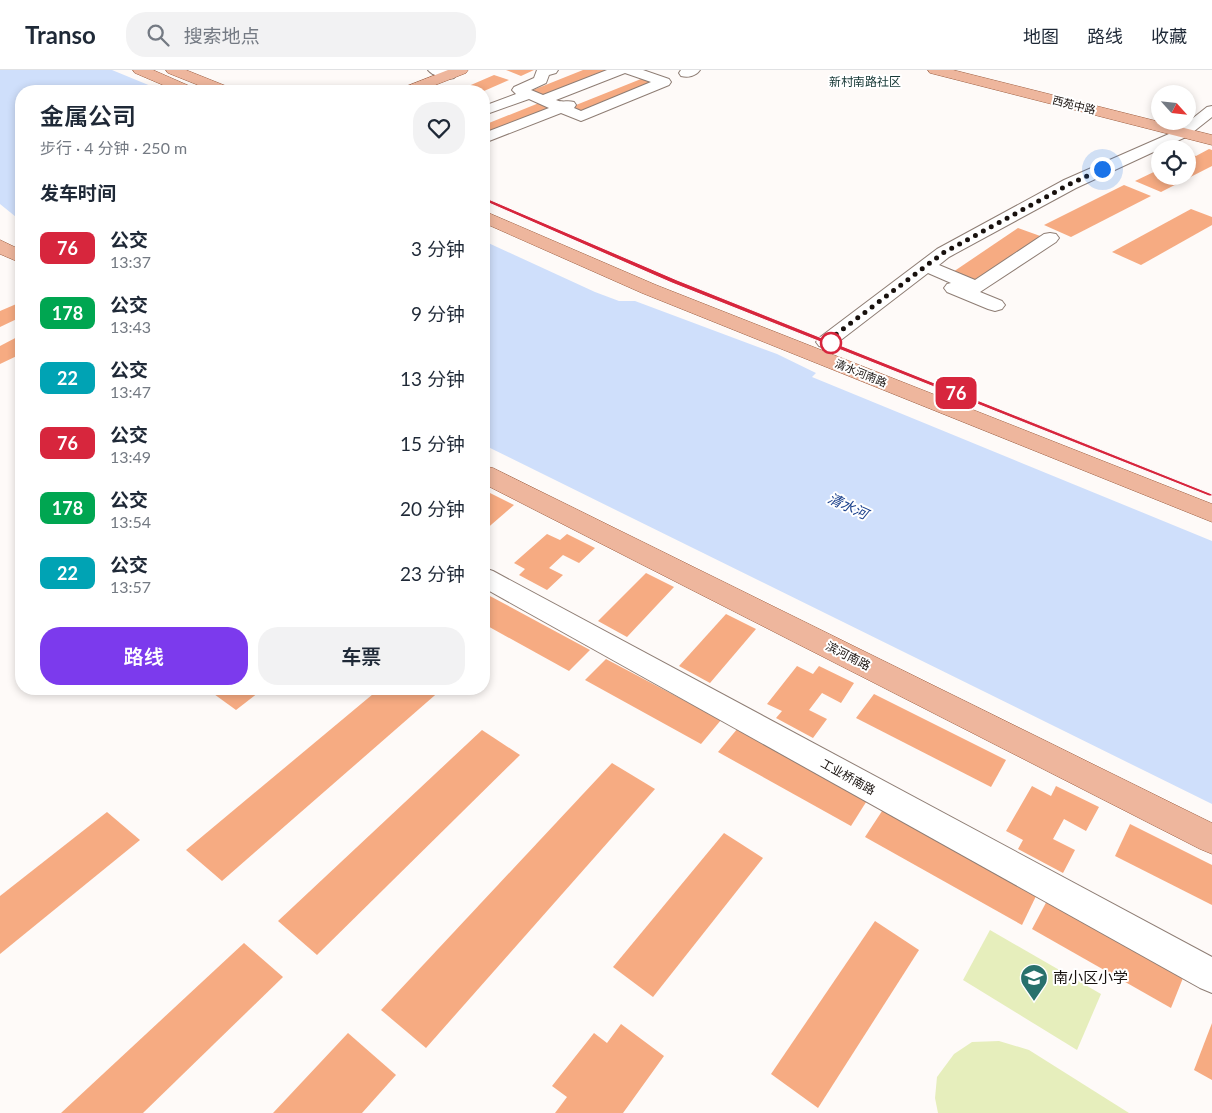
<!DOCTYPE html>
<html lang="zh">
<head>
<meta charset="utf-8">
<style>
  body { margin:0; font-family:Lato,"Noto Sans SC",sans-serif; background:#f2f2f3; color:#1f2937; height:100vh; display:flex; flex-direction:column; font-size:19px; white-space:nowrap }
  * { box-sizing:border-box; margin:0 }
  p { font-size:16px; color:#747a83 }
  .icon { flex:none; width:28px; height:28px; fill:none; stroke:currentColor; stroke-width:2; stroke-linecap:round; stroke-linejoin:round }
  .map { position:relative; flex:1; overflow:hidden }
  .panel { position:absolute; left:15px; top:15px; width:475px; height:610px; display:flex; flex-direction:column; background:#fff; border-radius:20px; box-shadow:0 2px 8px #0003 }
  .panel>* { flex:none }
  .badge { padding:0 10px; border-radius:8px; font-size:18px; line-height:32px }
  .needle { width:32px; rotate:117deg }
  .tools { position:absolute; left:1151px; top:15px; display:grid; gap:10px }
  .tools a { display:grid; place-items:center; width:45px; height:45px; border-radius:50%; background:#fff; box-shadow:0 2px 8px #0003; font-size:25px }
  .you { position:absolute; width:25px; height:25px; margin:-12px; border:4px solid #fff; border-radius:50%; background:#1a73e8; box-shadow:0 0 0 8px #1a73e833 }
  .map>.badge { position:absolute; translate:-50% -50%; box-shadow:0 0 0 2px #fff }
  h2 { padding:0 25px; font-size:19px; line-height:45px }
  .round { display:grid; place-items:center; flex:none; width:52px; height:52px; border-radius:20px; background:#f2f2f3 }
  .summary { display:flex; align-items:center; justify-content:space-between; height:85px; padding:0 25px }
  h1 { font-size:24px; font-weight:600; line-height:38px }
  .cta { display:flex; gap:10px; margin-top:auto; padding:10px 25px }
  .cta a { flex:1; height:58px; border-radius:20px; background:#7c3aed; color:#fff; font-size:20px; font-weight:600; line-height:58px; text-align:center }
  .cta a+a { background:#f2f2f3; color:#1f2937 }
  ul { padding:0; list-style:none }
  li { display:flex; align-items:center; gap:15px; height:65px; padding:0 25px }
  li div { flex:1 }
  li b { display:block; font-size:19px }
  li em { font-style:normal }
  li .badge { min-width:55px; font-weight:700; text-align:center }
  header { display:flex; align-items:center; gap:30px; box-sizing:border-box; height:70px; padding:0 25px; background:#fff; border-bottom:1px solid #e0e1e3 }
  header strong { font-size:24px }
  nav { display:flex; gap:28px; margin-inline-start:auto; font-size:18px }
  .search { width:350px; height:45px; background:#f2f2f3; display:flex; align-items:center; gap:12px; box-sizing:border-box; padding:0 18px; border-radius:20px; color:#747a83; font-size:19px }
  .map>svg:first-child { display:block }
  .green { fill:#e6eebc }
  .water { fill:#cfdffb }
  .building { fill:#f6ab82 }
  .lines { fill:none; stroke-linecap:round; stroke-linejoin:round }
  .minor-casing { stroke:#8e7d74; stroke-width:2 }
  .major-casing { stroke:#9b5d40; stroke-width:1 }
  .minor { fill:#fff; fill-rule:evenodd }
  .major { fill:#eeb69d; fill-rule:evenodd }
  .line { fill:#d7263d; stroke:#fff }
  .walk { stroke:#18110e; stroke-width:5; stroke-dasharray:0 9 }
  .stop-dot { fill:#fff; stroke:#d7263d; stroke-width:2.5 }
  .labels { text-anchor:middle; stroke-width:4; stroke-linejoin:round; paint-order:stroke }
  .far-street-label { font-size:11px; fill:#18110e; stroke:#fff }
  .far-quarter-label { font-size:12px; fill:#143634; stroke:#fff }
  .street-label { font-size:12px; fill:#18110e; stroke:#fff }
  .water-label { font-size:14px; font-style:italic; fill:#1a408c; stroke:#fff }
  .near-poi-label { font-size:15px; fill:#18110e; stroke:#fff; text-anchor:start }
</style>
</head>
<body>
<header>
<strong>Transo</strong>
<div class="search"><svg class="icon" aria-label="search" viewBox="0 0 24 24"><circle cx="10" cy="10" r="6"/><path d="M15 15l6 6"/></svg>搜索地点</div>
<nav><a>地图</a><a>路线</a><a>收藏</a></nav>
</header>
<div class="map">
<svg width="1212" height="1043" viewBox="0 0 1212 1043">
  <rect width="100%" height="100%" fill="#fefaf8"/>
  <g class="green">
    <path d="M990 860 1101 924 1077 980 963 910Z"/>
    <path d="M999 971 1029 980 1129 1043H938L935 1028 937 1007 954 984 972 972Z"/>
  </g>
  <g class="water">
    <path d="M0 0H112L163 21H21V151L0 134Z"/>
    <path d="M484 171 595 222 619 231H635L777 284 816 303 812 307 1212 471V734L484 375Z"/>
  </g>
  <g class="building">
    <path d="M506 0H534L521 6Z"/>
    <path d="M583 0H610L542 28 528 22Z"/>
    <path d="M494 5 509 10 484 21H457Z"/>
    <path d="M646 7 661 12 586 43 571 37Z"/>
    <path d="M539 33 553 39 484 66V55Z"/>
    <path d="M1209 79 1212 80V96L1161 122 1135 111 1160 99V106H1188V85L1190 84 1196 86Z"/>
    <path d="M1124 115 1151 126 1071 167 1044 155Z"/>
    <path d="M1191 139 1212 147V155L1141 195 1112 182Z"/>
    <path d="M1018 158 1043 167 976 214 950 204Z"/>
    <path d="M21 232V247L0 257V241Z"/>
    <path d="M21 265V284L0 294V276Z"/>
    <path d="M490 423 514 435 484 461V428Z"/>
    <path d="M547 464 560 470 567 464 595 478 579 493 563 485 549 498 563 505 547 520 519 505 525 499 514 493Z"/>
    <path d="M646 503 674 517 627 567 598 551Z"/>
    <path d="M488 525 590 580 569 601 484 554V529Z"/>
    <path d="M726 544 756 559 710 613 679 596Z"/>
    <path d="M606 589 721 650 701 674 585 610Z"/>
    <path d="M797 596 813 604 819 596 854 613 841 633 822 623 809 640 827 649 813 668 776 648 782 641 767 634Z"/>
    <path d="M207 619H263L236 640Z"/>
    <path d="M379 619H442L222 811 186 780Z"/>
    <path d="M874 624 1006 690 991 717 856 648Z"/>
    <path d="M738 658 868 729 851 756 718 682Z"/>
    <path d="M482 660 520 685 317 885 278 851Z"/>
    <path d="M612 693 655 719 426 978 381 940Z"/>
    <path d="M1032 716 1051 726 1056 716 1099 737 1086 761 1064 749 1053 769 1075 780 1063 803 1018 779 1023 770 1006 761Z"/>
    <path d="M884 738 1038 822 1022 855 865 767Z"/>
    <path d="M107 742 140 770 0 884V826Z"/>
    <path d="M1130 754 1212 795V835L1115 786Z"/>
    <path d="M724 763 763 788 653 927 613 897Z"/>
    <path d="M1049 827 1185 903 1171 938 1032 859Z"/>
    <path d="M875 851 919 880 818 1038 771 1004Z"/>
    <path d="M244 873 283 907 143 1043H61Z"/>
    <path d="M1212 953V1010L1194 1000Z"/>
    <path d="M621 954 664 986 623 1043H555L567 1027 552 1016 594 963 607 973Z"/>
    <path d="M348 963 396 1005 362 1043H273Z"/>
  </g>
  <g class="lines">
    <defs>
      <g id="minor">
        <path d="M428 0H448L456 5 454 8C446 10 433 6 428 0Z"/>
        <path d="M537 0H558L556 3 549 5 546 13 531 20 543 25 607 0H643L669 9 671 12 669 15 586 49 581 51 561 43 484 73V63L549 38 529 29 484 45V36L516 24 512 20 514 17 534 8ZM625 3 651 12 581 41 574 38 576 35 574 32C567 30 563 33 556 30Z"/>
        <path d="M681 0H700C696 6 688 8 681 6L679 3Z"/>
        <path d="M1212 36V47L1188 66 1076 118 949 187 939 195 975 210 1044 164 1050 163 1056 164 1059 168 1056 172 980 222 1002 231 1005 235 1002 239 995 241 988 239 947 222 944 218 947 214 951 213 928 203 833 276 826 278 819 276 816 272 819 268 937 179 1064 110 1178 60 1207 37Z"/>
        <path d="M484 498 493 501 1212 887V923L1200 918 484 518Z"/>
      </g>
      <g id="major">
        <path d="M133 0H153L194 18 197 21H177L135 3Z"/>
        <path d="M166 0H186L231 18 234 21H213L168 3Z"/>
        <path d="M448 0H468L466 3 420 21H399L402 18Z"/>
        <path d="M928 0H953L1212 65V75L930 3Z"/>
        <path d="M484 141 656 215 1212 434V452L642 223 484 153Z"/>
        <path d="M0 170 21 180V193L0 184Z"/>
        <path d="M484 396 493 398 1212 753V784L1200 779 484 414Z"/>
      </g>
    </defs>
    <use href="#minor" class="minor-casing"/>
    <use href="#major" class="major-casing"/>
    <use href="#minor" class="minor"/>
    <use href="#major" class="major"/>
  </g>
  <path class="line" d="M482 128H486L677 210 1212 424V426H1209L672 213 482 130Z"/>
  <g class="lines">
    <path class="walk" d="M831 273 826 272 943 183 1070 114 1102 99"/>
  </g>
  <defs>
    <symbol id="school-pin" viewBox="-11 -11 22 30"><path d="M0 17L-7.5 6A9.5 9.5 0 1 1 7.5 6Z" fill="#28716c" stroke="#fff"/><path d="M0-5L7-2L0 1L-7-2ZM-4 1L0 2.5L4 1V4Q0 6-4 4Z" fill="#fff"/></symbol>
  </defs>
  <g fill-rule="evenodd">
    <use href="#school-pin" x="1018" y="892" width="32" height="43"/>
  </g>
  <circle class="stop-dot" cx="831" cy="273" r="10"/>
  <g class="labels">
    <g class="far-street-label">
      <text transform="translate(1074 35) rotate(14)" y="4">西苑中路</text>
      <text transform="translate(861 303) rotate(22)" y="4">清水河南路</text>
    </g>
    <g class="far-quarter-label">
      <text x="865" y="16">新村南路社区</text>
    </g>
    <g class="street-label">
      <text transform="translate(848 586) rotate(27)" y="4">滨河南路</text>
      <text transform="translate(848 707) rotate(29)" y="4">工业桥南路</text>
    </g>
    <g class="water-label">
      <text transform="translate(848 436) rotate(25)" y="5">清水河</text>
    </g>
    <g class="near-poi-label">
      <text x="1053" y="913">南小区小学</text>
    </g>
  </g>
</svg>
<div class="tools">
<a><svg class="needle" viewBox="-14 -14 28 28"><path d="M0-13l5 13h-10z" fill="#e53935"/><path d="M0 13l5-13h-10z" fill="#747a83"/></svg></a>
<a><svg class="icon" aria-label="locate" viewBox="0 0 24 24"><circle cx="12" cy="12" r="6"/><path d="M12 2v4M12 18v4M2 12h4M18 12h4"/></svg></a>
</div>
<div class="you" style="left:1102px;top:99px"></div>
<b class="badge" style="left:956px;top:323px;background:#d7263d;color:#fff">76</b>
<section class="panel">
<div class="summary"><div><h1>金属公司</h1><p>步行 · 4 分钟 · 250 m</p></div><a class="round"><svg class="icon" aria-label="heart" viewBox="0 0 24 24"><path d="M12 20l-8-8c-3-5 5-10 8-4 3-6 11-1 8 4z"/></svg></a></div>
<h2>发车时间</h2>
<ul>
<li><span class="badge" style="background:#d7263d;color:#fff">76</span><div><b>公交</b><p>13:37</p></div><em>3 分钟</em></li>
<li><span class="badge" style="background:#00a651;color:#fff">178</span><div><b>公交</b><p>13:43</p></div><em>9 分钟</em></li>
<li><span class="badge" style="background:#00a3b4;color:#fff">22</span><div><b>公交</b><p>13:47</p></div><em>13 分钟</em></li>
<li><span class="badge" style="background:#d7263d;color:#fff">76</span><div><b>公交</b><p>13:49</p></div><em>15 分钟</em></li>
<li><span class="badge" style="background:#00a651;color:#fff">178</span><div><b>公交</b><p>13:54</p></div><em>20 分钟</em></li>
<li><span class="badge" style="background:#00a3b4;color:#fff">22</span><div><b>公交</b><p>13:57</p></div><em>23 分钟</em></li>
</ul>
<div class="cta"><a>路线</a><a>车票</a></div>
</section>
</div>
</body>
</html>
